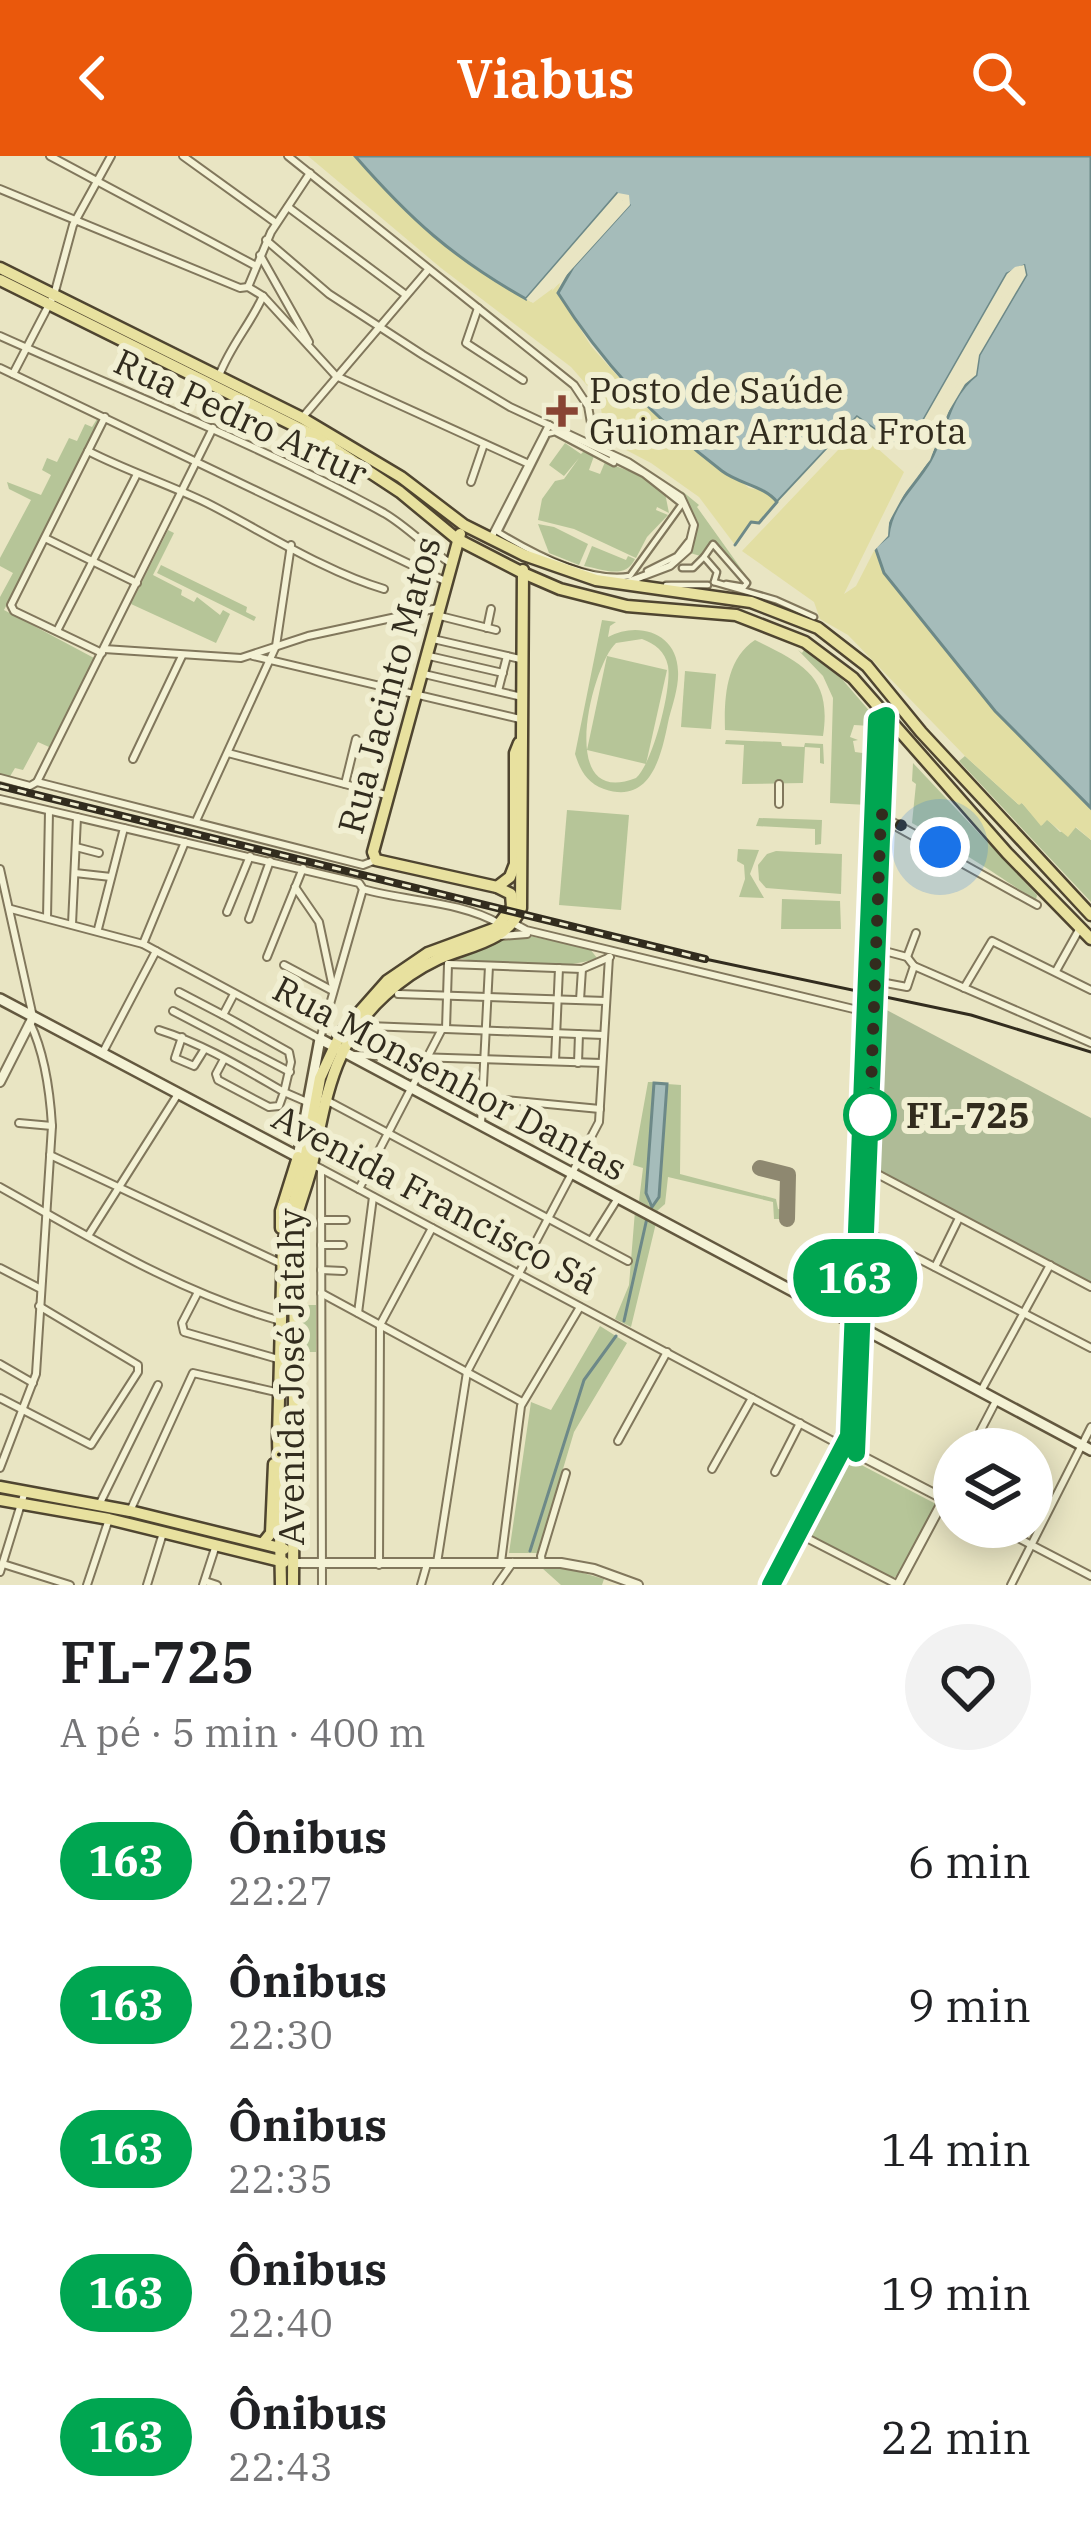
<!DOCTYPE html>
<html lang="pt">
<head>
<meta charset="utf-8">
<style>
  body { margin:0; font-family:"IBM Plex Serif",serif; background:#f2f2f2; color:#202124; height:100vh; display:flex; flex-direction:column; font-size:45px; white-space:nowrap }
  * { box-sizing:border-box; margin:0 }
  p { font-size:39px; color:#757577 }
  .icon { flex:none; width:66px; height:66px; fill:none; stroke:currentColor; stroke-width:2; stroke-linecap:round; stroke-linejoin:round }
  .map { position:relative; height:1429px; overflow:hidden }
  .panel { display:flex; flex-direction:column; background:#fff; flex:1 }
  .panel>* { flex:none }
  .badge { padding:0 24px; border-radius:39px; font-size:42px; line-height:78px }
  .fabs { position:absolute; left:933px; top:1272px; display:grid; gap:24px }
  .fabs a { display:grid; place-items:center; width:120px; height:120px; border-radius:50%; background:#fff; box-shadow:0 6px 30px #0003; font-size:60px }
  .you { position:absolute; width:60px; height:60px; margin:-30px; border:9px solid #fff; border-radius:50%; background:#1a73e8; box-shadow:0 0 0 18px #1a73e833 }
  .map>.badge { position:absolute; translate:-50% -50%; box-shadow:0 0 0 6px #fff }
  .round { display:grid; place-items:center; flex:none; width:126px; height:126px; border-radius:63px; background:#f2f2f2 }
  .head { display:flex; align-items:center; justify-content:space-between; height:204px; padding:0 60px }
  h1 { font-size:57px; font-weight:600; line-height:90px }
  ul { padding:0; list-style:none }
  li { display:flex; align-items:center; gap:36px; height:144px; padding:0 60px }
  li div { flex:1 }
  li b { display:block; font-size:45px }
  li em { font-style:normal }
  li .badge { min-width:132px; font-weight:700; text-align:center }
  header { display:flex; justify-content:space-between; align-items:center; height:156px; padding:0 60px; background:#ea580c; color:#fff; font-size:54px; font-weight:600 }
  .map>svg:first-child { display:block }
  .green { fill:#b6c598; fill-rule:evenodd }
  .sand { fill:#e2dea3 }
  .cemetery { fill:#afbb97 }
  .water { fill:#a5bcba; stroke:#6d8988; stroke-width:3 }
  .pier { fill:#e9e5c3 }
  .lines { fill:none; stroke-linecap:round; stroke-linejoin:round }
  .stream { stroke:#6d8988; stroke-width:3 }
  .taxiway { stroke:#8e8870; stroke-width:16 }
  .pedestrian-casing { stroke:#81775c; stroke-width:9 }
  .minor-casing { stroke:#81775c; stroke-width:10 }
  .tertiary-casing { stroke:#81775c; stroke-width:12 }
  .secondary-casing { stroke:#63583f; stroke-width:14 }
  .primary-casing { stroke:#4f4530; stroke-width:15 }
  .pedestrian { stroke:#f4f2d5; stroke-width:4.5 }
  .minor { stroke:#f4f2d5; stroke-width:6 }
  .tertiary { stroke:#f4f2d5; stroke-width:8 }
  .secondary { stroke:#f4f2d5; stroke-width:9 }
  .primary { stroke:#e8e19f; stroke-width:10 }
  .tram { stroke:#322c1e; stroke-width:3 }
  .rail-casing { stroke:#322c1e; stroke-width:8 }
  .rail { stroke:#f1efd2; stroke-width:3; stroke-dasharray:9; stroke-linecap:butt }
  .line-casing { stroke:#fff; stroke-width:27 }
  .line { stroke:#00a651; stroke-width:18 }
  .walk { stroke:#322c1e; stroke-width:12; stroke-dasharray:0 21.6 }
  .poi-dot { fill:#894433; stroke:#f1efd2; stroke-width:4.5 }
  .stop-dot { fill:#fff; stroke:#00a651; stroke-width:6 }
  .labels { text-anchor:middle; stroke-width:12; stroke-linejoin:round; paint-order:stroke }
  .poi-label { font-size:36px; fill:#322c1e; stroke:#f1efd2; text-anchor:start }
  .street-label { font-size:36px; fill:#322c1e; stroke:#f1efd2 }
  .stop-label { font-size:36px; font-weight:bold; fill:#322c1e; stroke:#f1efd2; text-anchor:start }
</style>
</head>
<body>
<header><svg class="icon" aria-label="back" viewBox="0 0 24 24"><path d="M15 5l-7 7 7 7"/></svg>Viabus<svg class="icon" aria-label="search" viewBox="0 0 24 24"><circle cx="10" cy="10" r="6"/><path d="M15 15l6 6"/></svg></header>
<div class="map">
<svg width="1091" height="1429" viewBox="0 0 1091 1429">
  <rect width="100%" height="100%" fill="#e9e5c3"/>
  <g class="green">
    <path d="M97 263 100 268 4 454 94 502 49 591 38 586 23 614 15 612 9 622 0 619V441L13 417 0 410V402L31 344 9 333 7 326 41 339 51 319 42 314 47 302 57 306 69 282 77 285 85 268 92 271Z"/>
    <path d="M565 287 581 298 584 295 594 300 589 314 600 318 605 306 642 320 665 337 669 357 657 351 656 354 668 359 647 381 636 402 574 373 538 364 542 343 555 325 564 323 579 302 564 320 549 309Z"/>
    <path d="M682 335 699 349 697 351 747 421V427L713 389 704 401 690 397 698 366Z"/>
    <path d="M538 368 554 371 588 388 579 409 549 397Z"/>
    <path d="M168 374 174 377 153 419 182 434 181 439 194 446 197 441 220 459 223 454 230 458 216 487 131 448Z"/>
    <path d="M592 390 626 404 628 400 635 403C625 424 603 413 584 410Z"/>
    <path d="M161 409 247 451 246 456 256 461 254 465 157 417Z"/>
    <path d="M602 464 616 466 610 470 608 481C637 465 677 476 678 515 679 530 673 547 669 562 662 595 653 650 604 633 587 627 580 614 575 598ZM642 483C655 488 665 495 668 510 672 532 653 607 636 622 555 654 592 509 616 487Z"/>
    <path d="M755 484C804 508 832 521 823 580L725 574C724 542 726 503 755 484Z"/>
    <path d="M798 494 802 497 804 494 841 522 872 558 871 570 854 569 850 581 858 584 853 585 855 596 870 598 868 649 830 647 833 542 823 520Z"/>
    <path d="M607 500 667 514 646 608 587 594Z"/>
    <path d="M685 515 716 518 711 573 681 571Z"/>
    <path d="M726 584 781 586 782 590 804 591 805 587 823 588 824 608 820 607V592L805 591 803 627 742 628 744 589 725 588Z"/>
    <path d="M965 600 1018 648 1021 646 1042 669 1047 663 1060 676 1075 671 1091 684V746L959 605Z"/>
    <path d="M913 607 1037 739 1036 744C1010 729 962 692 934 685L935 680 912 667 916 628 912 625Z"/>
    <path d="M567 654 629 659 621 754 559 749Z"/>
    <path d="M759 662 822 664 821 688 815 689V673L756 670Z"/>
    <path d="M738 693 759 694 750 718 764 742 739 741 745 723 744 709 737 705Z"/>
    <path d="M776 695 842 698 841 738 766 732 759 724 758 709 767 698Z"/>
    <path d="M782 743 840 745 841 773H781Z"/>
    <path d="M525 779 590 793 597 802C555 817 496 809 452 801L507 781Z"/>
    <path d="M648 926H654L646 1037 649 1049 659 1040 667 928 681 929 680 1018 776 1043 778 1053 785 1054 784 1063H774L773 1046 668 1021 665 1048 657 1055 639 1045 643 1012 633 1009Z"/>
    <path d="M635 1055 656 1067 631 1171 615 1163 629 1129Z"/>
    <rect x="298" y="1149" width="18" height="47"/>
    <path d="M600 1170 627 1187 574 1276 538 1397H509L531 1246 551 1254Z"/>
    <path d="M846 1301 936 1348 900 1419 892 1422 806 1378Z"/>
    <path d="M542 1412 569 1413 604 1423 602 1429H561Z"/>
  </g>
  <g class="sand">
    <path d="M308 0H355C414 67 455 103 533 147L560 127 558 137 591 190 637 242 749 332 767 335 777 346 759 367H751L735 389 699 341 651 307 607 284 599 243 571 211 441 112Z"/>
    <path d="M857 274 904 316 844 438 856 430 877 389 995 555 1091 652V684L1076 671 1068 681 1047 664 1041 670 1022 647 1019 649 965 600 848 479 820 463 814 446 742 395Z"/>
  </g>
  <path class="cemetery" d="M881 851 1091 962V1126L873 1012Z"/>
  <g class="water">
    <path d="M355 0H1091V652L995 555 884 417 875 391 888 380C891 348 915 331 930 305 947 275 947 242 976 219L979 199 1026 119 1024 110 1007 118 910 288 905 291 892 286 857 261 777 346C765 330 739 328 722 315 655 264 602 207 558 137L573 111 629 49 617 38 526 143C453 102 410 63 355 0Z"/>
    <path d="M654 927 667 928 659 1041 652 1051 646 1037Z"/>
  </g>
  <g class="pier">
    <path d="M618 37 629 39 630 49 552 135 555 124 623 44 531 146 526 143Z"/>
    <path d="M1024 109 1026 119 979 199 976 219 965 228 947 258 930 304 908 331 889 366 888 380 871 398 870 388 882 377 883 364 903 327 925 301 941 255 960 225 970 216 974 196 1020 116 1012 122 915 292 905 297 889 292 858 269 781 351H773L857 261 892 286 905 291 910 288 1007 118 1015 111Z"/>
  </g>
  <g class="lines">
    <g class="stream">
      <path d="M735 389 751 366 759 367 777 346"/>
      <path d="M624 1165 647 1062"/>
      <path d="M530 1395 584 1224 616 1180"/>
    </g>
    <path class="taxiway" d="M760 1012 788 1019 787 1063"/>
    <defs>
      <g id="pedestrian">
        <path d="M555 276 614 307 612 302 644 318 682 348 630 420C588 427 534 398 498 376L547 278Z"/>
        <path d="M704 401 713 388 747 427 744 431 726 428"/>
        <path d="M682 412H693L704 401 717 416 714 426"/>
        <path d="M647 415 677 400 688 386"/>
        <path d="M714 426 776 444 814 461"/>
        <path d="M666 429H708"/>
      </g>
      <g id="minor">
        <path d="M50 0 256 110"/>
        <path d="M183 0 276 67"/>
        <path d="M288 0 574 229 588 250 595 290"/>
        <path d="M0 33 240 132 248 131 263 140 336 220 529 308"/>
        <path d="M288 51 406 139"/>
        <path d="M266 84 329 138 423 199 510 251 628 306 681 341 694 369 688 394 670 410 625 427"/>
        <path d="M260 99 309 186"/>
        <path d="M248 131 271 76 310 17"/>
        <path d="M478 152 466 187 523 224"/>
        <path d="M0 180C129 238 260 289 384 357 408 371 427 392 450 407"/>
        <path d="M0 212 445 425"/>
        <path d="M13 218 54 139 73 69 111 0"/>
        <path d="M219 220C230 190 250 169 263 140"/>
        <path d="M302 262 428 114"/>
        <path d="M88 295C127 315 168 328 207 347 262 375 326 416 384 433"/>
        <path d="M471 326 484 288"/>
        <path d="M492 380 549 269"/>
        <path d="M45 382 137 427"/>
        <path d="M440 460 496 474"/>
        <path d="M487 472 491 453"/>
        <path d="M57 475 136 320"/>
        <path d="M433 483 520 503"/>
        <path d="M104 493 241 502 308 480 438 452"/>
        <path d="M102 497 14 455 11 449 105 261"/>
        <path d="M253 500 520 563"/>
        <path d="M429 500 503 517"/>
        <path d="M424 518 522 541"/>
        <path d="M498 535 507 500"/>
        <path d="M228 597 386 639"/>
        <path d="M133 603 182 500"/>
        <path d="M0 622 30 630 37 626 363 709 376 704"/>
        <path d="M37 626 213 272"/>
        <path d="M345 628 356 583"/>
        <path d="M0 643 359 727 363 733C407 746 458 744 500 768"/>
        <path d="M779 648V628"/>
        <path d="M878 658 940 692"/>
        <path d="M882 663 1037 749"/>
        <path d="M196 665 276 490 291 389"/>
        <path d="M76 691 99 697"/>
        <path d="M0 713 33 861"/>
        <path d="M75 717 111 721"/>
        <path d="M295 731 319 766 333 832"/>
        <path d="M11 753 143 788 320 883 363 733"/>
        <path d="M227 756 250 700"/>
        <path d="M47 762 49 655"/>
        <path d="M249 763 270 705"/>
        <path d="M513 767 526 774 866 856"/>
        <path d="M72 768 77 661"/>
        <path d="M98 773 124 672"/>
        <path d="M500 780 527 778"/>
        <path d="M143 788 185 686"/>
        <path d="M267 801 303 712"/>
        <path d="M907 801 916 777"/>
        <path d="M448 808 582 813 610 801"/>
        <path d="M284 809 333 835"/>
        <path d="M914 810 1091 887"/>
        <path d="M1056 815 1080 772"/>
        <path d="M875 825 907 831 914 810 907 801 877 793"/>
        <path d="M964 832 992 785 1091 834"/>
        <path d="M179 836 223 859"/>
        <path d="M234 838 223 859 289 896 291 906 284 936 307 946"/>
        <path d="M398 838 606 845"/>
        <path d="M580 844 582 813"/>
        <path d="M173 855 290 916"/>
        <path d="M368 870 603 879"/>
        <path d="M446 873 448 808"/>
        <path d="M159 874C204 888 244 913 284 936L279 950 269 951 218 924 216 918 224 903"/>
        <path d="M182 881 175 902 194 910 204 894"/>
        <path d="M102 898 156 795"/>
        <path d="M354 899 602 907"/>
        <path d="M555 905 559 812"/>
        <path d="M578 907 579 878"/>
        <path d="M484 942 600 953"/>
        <path d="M324 943 628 1105"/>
        <path d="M19 967 52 970"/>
        <path d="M481 968 489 810"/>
        <path d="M50 999 280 1107"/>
        <path d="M312 1008 844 1291"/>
        <path d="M866 1012 1091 1131"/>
        <path d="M321 1013 322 1429"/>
        <path d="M0 1031C91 1082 180 1137 281 1165"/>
        <path d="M359 1033 442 873"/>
        <path d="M321 1064H346"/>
        <path d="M865 1075 1091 1192"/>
        <path d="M88 1080 178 938"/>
        <path d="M591 1085 618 1042"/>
        <path d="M321 1089H343"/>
        <path d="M935 1111 959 1062"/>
        <path d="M0 1112 39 1132"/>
        <path d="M321 1114 343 1115"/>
        <path d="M321 1137 522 1246"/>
        <path d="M197 1138 182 1167 184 1176 278 1203"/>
        <path d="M358 1157 373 1041"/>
        <path d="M0 1208 33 1227"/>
        <path d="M981 1235 1050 1109"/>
        <path d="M0 1242 91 1289 138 1216V1209L39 1150"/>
        <path d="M618 1285 667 1196"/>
        <path d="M971 1293 997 1243"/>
        <path d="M0 1312 36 1218 52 970C50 936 45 898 30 867"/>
        <path d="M712 1313 752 1242"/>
        <path d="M775 1316 800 1267"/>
        <path d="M954 1325 944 1343 954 1348"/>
        <path d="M99 1349 158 1229"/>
        <path d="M130 1355 193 1217 280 1237"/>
        <path d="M997 1371 1091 1420"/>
        <path d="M797 1377 898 1429"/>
        <path d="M501 1406 521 1250 580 1151"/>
        <path d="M437 1407 467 1216 599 966 609 801"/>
        <path d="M542 1407 541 1400 566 1317"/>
        <path d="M3 1408 70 1429"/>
        <path d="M379 1409 380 1169 432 1072"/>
        <path d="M0 1416 25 1335"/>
        <path d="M205 1425 217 1429"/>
        <path d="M87 1429 109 1363"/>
        <path d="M147 1429 163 1377"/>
        <path d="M203 1429 216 1389"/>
        <path d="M421 1429 427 1408"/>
        <path d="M497 1429 513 1406"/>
        <path d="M1011 1429 1091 1271"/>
      </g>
      <g id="tertiary">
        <path d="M0 926 33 861"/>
        <path d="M844 1291 944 1343 898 1429"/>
        <path d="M856 1297 885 561"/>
        <path d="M293 1407H561L594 1413 638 1429"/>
        <path d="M771 1429 849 1280 877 564 886 560"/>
      </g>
      <g id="secondary">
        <path d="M0 843 302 1003"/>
        <path d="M298 1001 320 883 1091 1294"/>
      </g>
      <g id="primary">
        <path d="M0 112 302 262 401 321 464 369 524 399 596 424 751 446 818 472 867 510 921 576 1091 759"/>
        <path d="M0 124 315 280 400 336 457 383 523 417 560 433 627 450 736 459 805 486 853 522 1007 697 1091 783"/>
        <path d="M497 731 510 721 515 708V597L519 587"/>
        <path d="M281 1072V1055L298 1001"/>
        <path d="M0 1331 130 1355 284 1393"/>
        <path d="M0 1344 109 1363 284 1406"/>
        <path d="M263 1387 271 1377 274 1308"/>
        <path d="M281 1429 278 1281 283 1087 305 1004 320 922 341 877 387 825 428 797 496 772 512 751 511 738 497 731 376 704 373 696 460 378"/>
        <path d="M293 1429 295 1066C300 1045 309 1025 313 1004 326 941 334 885 385 839 400 825 419 812 438 803 469 789 506 787 521 752L523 414"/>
      </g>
    </defs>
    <use href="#pedestrian" class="pedestrian-casing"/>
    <use href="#minor" class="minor-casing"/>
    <use href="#tertiary" class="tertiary-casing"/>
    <use href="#secondary" class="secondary-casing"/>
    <use href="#primary" class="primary-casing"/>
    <use href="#pedestrian" class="pedestrian"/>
    <use href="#minor" class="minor"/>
    <use href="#tertiary" class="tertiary"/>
    <use href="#secondary" class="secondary"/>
    <use href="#primary" class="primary"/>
    <path class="tram" d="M705 803 971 859 1091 896"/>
    <defs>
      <path id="rail" d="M0 630 705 803"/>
    </defs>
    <use href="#rail" class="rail-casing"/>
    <use href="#rail" class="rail"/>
  </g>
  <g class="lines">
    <defs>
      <path id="line" d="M771 1429 849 1280 877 564 886 560 856 1297"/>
    </defs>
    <use href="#line" class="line-casing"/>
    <use href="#line" class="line"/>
    <path class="walk" d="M870 959 881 658 940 691"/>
  </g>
  <path class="poi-dot" d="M556 237h12v12h12v12h-12v12h-12v-12h-12v-12h12z"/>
  <circle class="stop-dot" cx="870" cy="959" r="24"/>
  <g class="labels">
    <g class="poi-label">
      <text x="589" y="247">Posto de Saúde<tspan x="589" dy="41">Guiomar Arruda Frota</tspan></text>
    </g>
    <g class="street-label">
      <text transform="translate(241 261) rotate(25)" y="13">Rua Pedro Artur</text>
      <text transform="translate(389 529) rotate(-75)" y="13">Rua Jacinto Matos</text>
      <text transform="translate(450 922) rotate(28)" y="13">Rua Monsenhor Dantas</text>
      <text transform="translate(435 1043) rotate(28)" y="13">Avenida Francisco Sá</text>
      <text transform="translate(291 1221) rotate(-90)" y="13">Avenida José Jatahy</text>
    </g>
    <g class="stop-label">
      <text x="906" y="972">FL-725</text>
    </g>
  </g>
</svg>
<div class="fabs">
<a><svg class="icon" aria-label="layers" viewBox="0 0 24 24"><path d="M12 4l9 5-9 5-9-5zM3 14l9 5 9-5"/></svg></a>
</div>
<div class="you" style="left:940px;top:691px"></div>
<b class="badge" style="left:855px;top:1122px;background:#00a651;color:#fff">163</b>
</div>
<section class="panel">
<div class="head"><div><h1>FL-725</h1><p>A pé · 5 min · 400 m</p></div><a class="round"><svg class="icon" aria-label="heart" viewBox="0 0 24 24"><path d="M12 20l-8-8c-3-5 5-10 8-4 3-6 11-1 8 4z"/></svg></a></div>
<ul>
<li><span class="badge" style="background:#00a651;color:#fff">163</span><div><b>Ônibus</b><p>22:27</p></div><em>6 min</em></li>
<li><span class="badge" style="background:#00a651;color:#fff">163</span><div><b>Ônibus</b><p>22:30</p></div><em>9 min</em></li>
<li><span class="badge" style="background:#00a651;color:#fff">163</span><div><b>Ônibus</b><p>22:35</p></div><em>14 min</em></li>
<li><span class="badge" style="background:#00a651;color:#fff">163</span><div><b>Ônibus</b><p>22:40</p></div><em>19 min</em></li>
<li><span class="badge" style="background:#00a651;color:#fff">163</span><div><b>Ônibus</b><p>22:43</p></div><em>22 min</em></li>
</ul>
</section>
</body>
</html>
